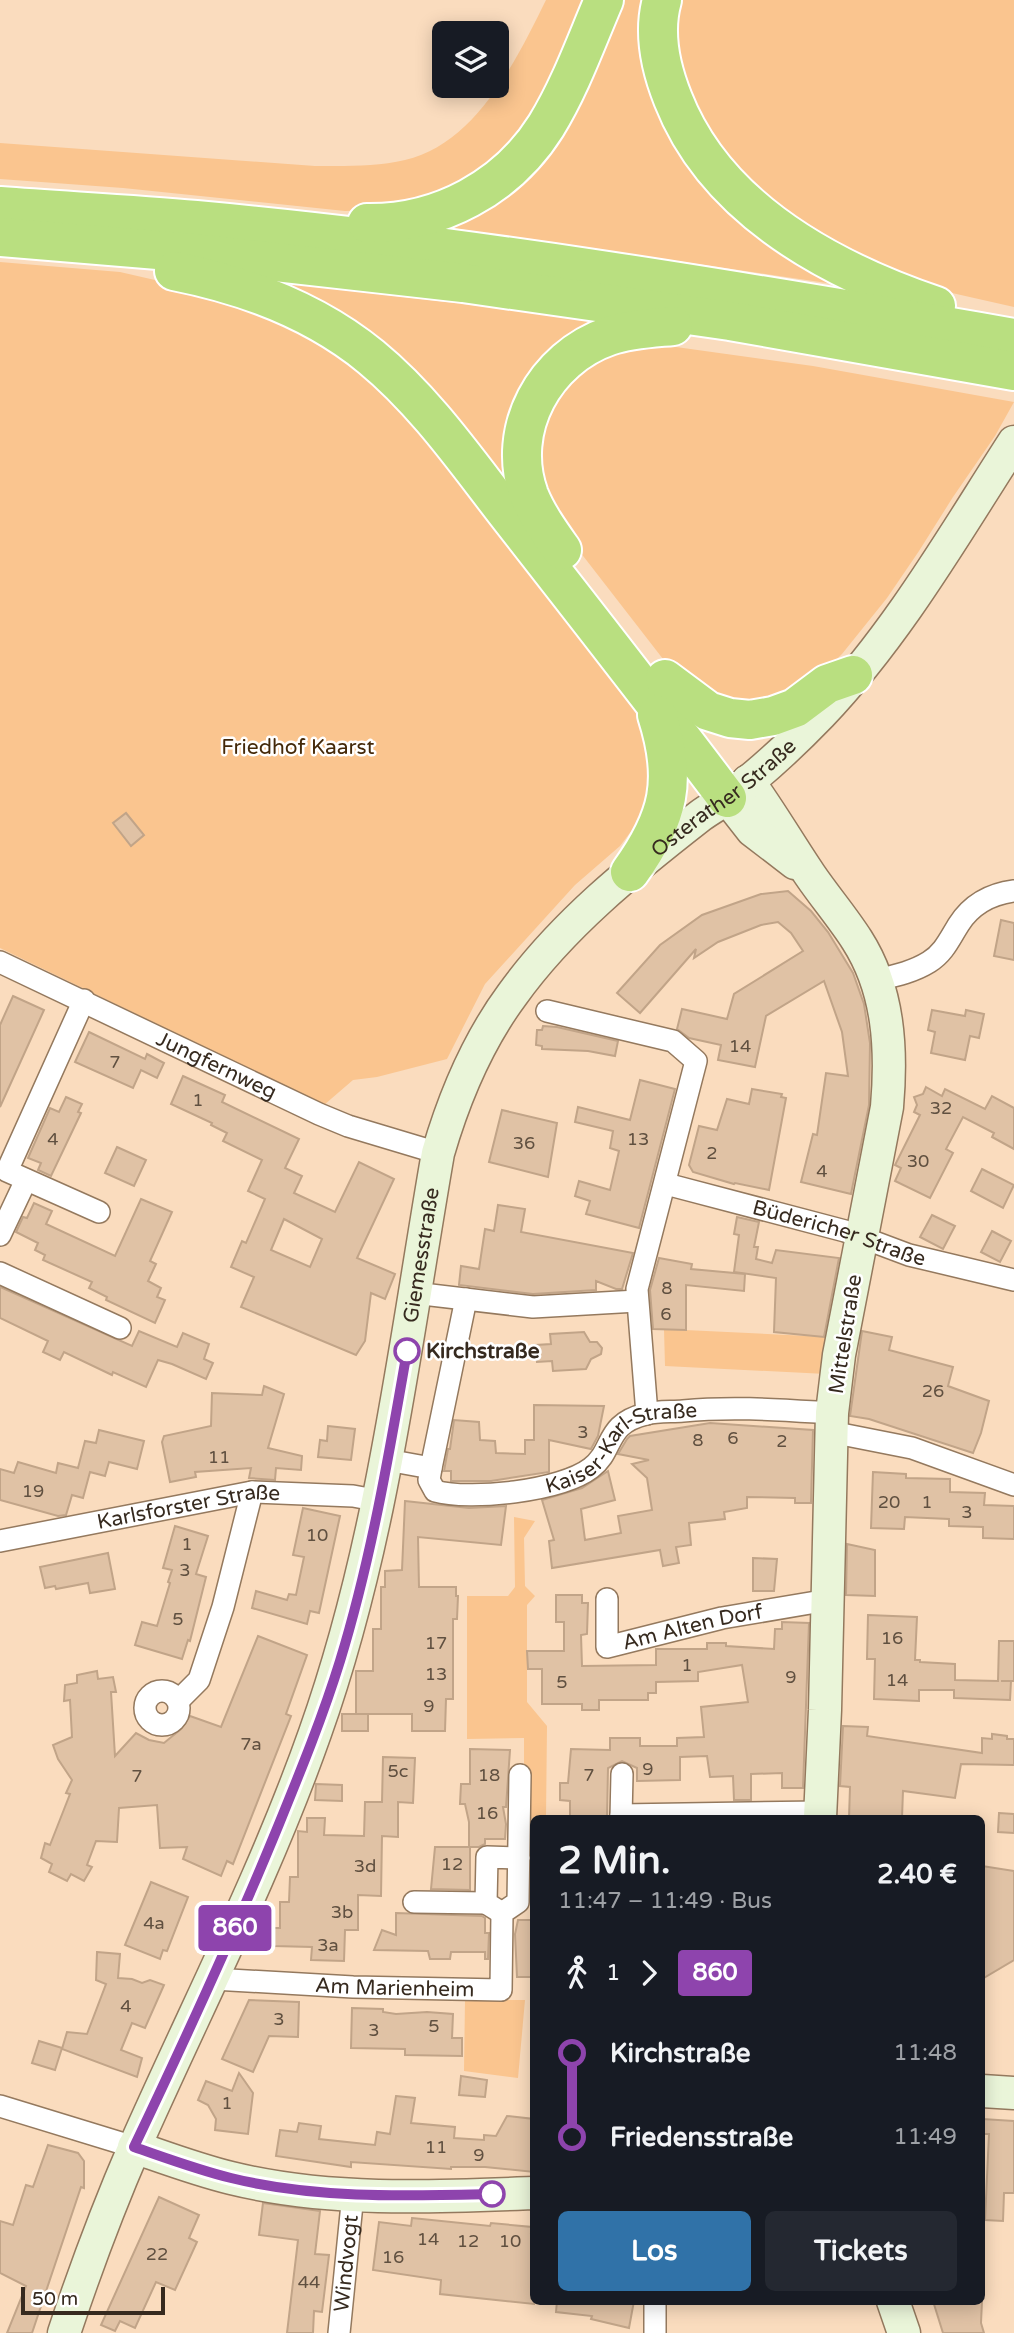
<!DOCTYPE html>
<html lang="de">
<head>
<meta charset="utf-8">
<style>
  body { margin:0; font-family:"Varela Round",sans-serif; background:#242831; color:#f1f3f6; height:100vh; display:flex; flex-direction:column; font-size:26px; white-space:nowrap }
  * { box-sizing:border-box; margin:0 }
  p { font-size:23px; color:#9ea1a6 }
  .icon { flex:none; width:38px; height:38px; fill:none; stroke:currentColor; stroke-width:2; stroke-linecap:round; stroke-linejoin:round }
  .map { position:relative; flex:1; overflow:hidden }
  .sheet { position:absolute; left:530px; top:1815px; width:455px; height:490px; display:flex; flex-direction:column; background:#171b24; border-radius:10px; box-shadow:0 4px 18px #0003 }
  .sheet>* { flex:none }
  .badge { padding:0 14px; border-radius:5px; font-size:24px; line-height:46px }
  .tools { position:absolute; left:432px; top:21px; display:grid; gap:14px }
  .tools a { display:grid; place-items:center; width:77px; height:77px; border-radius:10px; background:#171b24; box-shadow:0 4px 18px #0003; font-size:35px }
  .scale { position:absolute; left:21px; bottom:18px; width:144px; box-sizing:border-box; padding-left:7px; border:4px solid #362a1f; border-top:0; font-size:19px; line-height:24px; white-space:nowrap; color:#362a1f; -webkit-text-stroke:5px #fff; paint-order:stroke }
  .map>.badge { position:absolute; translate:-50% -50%; box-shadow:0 0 0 4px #fff }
  .legs { display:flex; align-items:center; gap:10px; height:77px; padding:0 28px; font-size:23px }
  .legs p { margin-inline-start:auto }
  .headline { display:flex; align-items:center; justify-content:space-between; height:119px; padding:0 28px }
  h1 { font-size:38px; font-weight:700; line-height:52px }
  .primary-button { display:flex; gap:14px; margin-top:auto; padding:14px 28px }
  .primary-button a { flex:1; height:80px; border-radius:10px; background:#3072a8; color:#fff; font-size:28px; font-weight:700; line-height:80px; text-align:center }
  .primary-button a+a { background:#242831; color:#f1f3f6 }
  ul { padding:0 28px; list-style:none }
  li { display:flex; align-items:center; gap:24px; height:84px; font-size:26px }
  li i { display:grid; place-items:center; width:10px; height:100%; margin:0 9px; background:currentColor }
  li i::after { content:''; width:18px; height:18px; margin:-9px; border:5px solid; border-radius:50%; background:#171b24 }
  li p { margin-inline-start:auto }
  li:first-child i { background:linear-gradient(#0000 50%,currentColor 0) }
  li:last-child i { background:linear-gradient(currentColor 50%,#0000 0) }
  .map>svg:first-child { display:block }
  .green { fill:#fac58f }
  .building { fill:#e0c2a5; stroke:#c1a488; stroke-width:2; fill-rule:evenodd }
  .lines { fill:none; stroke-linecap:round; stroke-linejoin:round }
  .street-casing { stroke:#94795e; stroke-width:24 }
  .secondary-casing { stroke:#94795e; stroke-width:35 }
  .highway-casing { stroke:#fff; stroke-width:42 }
  .street { stroke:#fff; stroke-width:21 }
  .secondary { stroke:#eaf5d9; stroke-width:32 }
  .highway { stroke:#b9df80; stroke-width:38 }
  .line-1-casing { stroke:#fff; stroke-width:16 }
  .line-1 { stroke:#8e44ad; stroke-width:10 }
  .stop-1-dot { fill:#fff; stroke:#8e44ad; stroke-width:3.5 }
  .labels { text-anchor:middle; stroke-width:5; stroke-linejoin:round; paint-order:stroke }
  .number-label { font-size:18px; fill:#605040 }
  .park-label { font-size:21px; fill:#442909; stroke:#fff }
  .street-label { font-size:21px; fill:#362a1f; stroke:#fff }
  .stop-label { font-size:21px; font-weight:bold; fill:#362a1f; stroke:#fff; text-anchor:start }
</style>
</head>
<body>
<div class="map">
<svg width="1014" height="2333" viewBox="0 0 1014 2333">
  <rect width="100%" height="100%" fill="#fadcbe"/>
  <g class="green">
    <path d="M546 0H588L530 122 505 149 475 176 449 192 379 210 345 211 123 188 0 179V143L315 166C345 166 376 167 405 160 476 144 517 59 546 0Z"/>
    <path d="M611 0H655L677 126 854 287 432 225 467 209Z"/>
    <path d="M679 0H1014V307L952 293 876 265 818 235 764 197 719 151 688 99 675 48Z"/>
    <path d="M0 262 120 272 242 300 322 340 390 391 642 714 657 782 644 814 620 846 575 885 485 984 447 1059 377 1077 353 1080 324 1105 0 948Z"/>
    <path d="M259 280 607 321 552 355 526 516Z"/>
    <path d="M633 341 813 366 1014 402 995 436 953 497 919 551 887 598 842 654 806 690 752 711 695 691 663 659 563 530 548 495 534 455 543 407 567 373Z"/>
    <path d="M664 1329 829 1337 826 1374 665 1366Z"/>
    <path d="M514 1517 535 1521 524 1538 525 1586 535 1596 527 1605V1702L547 1726 546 1818H534V1856L524 1849V1738L467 1739V1596H508L515 1587Z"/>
    <path d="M465 2000H525L518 2078 464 2071Z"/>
  </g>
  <g class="building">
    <path d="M126 813 144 835 131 846 113 823Z"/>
    <path d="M788 891 811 911 828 932 853 973 864 1004 870 1043 869 1105 851 1194 801 1182 813 1134 817 1135 826 1073 848 1076 842 1032 824 981 766 1016 755 1067 718 1060 721 1045 689 1038 677 1029 682 1009 727 1019 734 994 803 951 791 933 778 922 761 925 718 942 694 958 696 949 640 1013 617 993 660 945 702 915 761 894Z"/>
    <path d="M1001 920 1014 923V960L994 956Z"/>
    <path d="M13 996 44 1010 0 1107V1025Z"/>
    <path d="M932 1010 965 1016 966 1010 984 1014 979 1038 970 1036 965 1060 931 1053 935 1032 928 1030Z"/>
    <path d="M543 1026 557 1027 618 1041 615 1056 588 1051 542 1049V1046L536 1045 537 1030H542Z"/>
    <path d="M89 1032 145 1059 147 1054 164 1063 157 1078 141 1070 133 1088 75 1062Z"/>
    <path d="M183 1076 225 1095 222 1102 299 1139 285 1168 302 1176 294 1193 335 1212 359 1162 394 1179 357 1258 395 1274 385 1299 371 1293 365 1341 356 1355 241 1307 254 1277 231 1267 242 1241 246 1243 265 1199 248 1191 262 1160 223 1141 227 1133 211 1125 212 1123 171 1104ZM284 1219 322 1239 310 1267 271 1250Z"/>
    <path d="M640 1080 675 1089 639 1228 586 1214 590 1201 575 1196 579 1181 610 1190 619 1151 610 1148 613 1131 575 1122 578 1107 630 1120Z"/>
    <path d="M926 1087 942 1096 945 1089 985 1109 992 1096 1014 1108V1149L992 1137 994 1133 963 1117 946 1149 953 1153 930 1198 895 1181 901 1168 895 1165 920 1115 914 1112 917 1105 914 1097 923 1094Z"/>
    <path d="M752 1089 782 1094 781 1097 786 1098 769 1190 735 1183 734 1184 693 1172 689 1165 699 1126 717 1130 727 1099 749 1104Z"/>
    <path d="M66 1097 82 1104 78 1112 81 1113 51 1176 38 1170 41 1163 28 1158 50 1108 59 1112Z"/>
    <path d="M502 1110 557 1123 548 1177 489 1162Z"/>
    <path d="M117 1147 146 1160 134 1186 105 1173Z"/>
    <path d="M982 1169 1014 1185 1003 1208 971 1191Z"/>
    <path d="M141 1199 172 1212 150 1261 156 1264 148 1281 161 1288 157 1297 165 1300 155 1323 106 1300 107 1297 89 1288 92 1282 43 1260 45 1255 35 1250 38 1243 16 1232 23 1217 27 1218 34 1203 52 1211 46 1224 115 1256Z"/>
    <path d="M498 1205 525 1209 521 1232 633 1253 622 1289H616L596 1281V1290L533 1294 459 1285 461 1266 479 1269 485 1229 494 1231Z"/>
    <path d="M932 1215 955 1226 943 1249 920 1237Z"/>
    <path d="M737 1217 759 1222 754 1247H758L756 1259 772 1263 776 1250 839 1258 824 1337 774 1332 776 1278 734 1272 739 1235 734 1234Z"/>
    <path d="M992 1231 1011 1241 1000 1262 981 1252Z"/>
    <path d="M659 1258 692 1264 691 1269 745 1274 744 1291 686 1285V1330L653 1329 650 1290Z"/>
    <path d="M0 1287 132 1346 139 1331 177 1347 183 1333 209 1344 204 1359 213 1363 206 1379 172 1364 158 1360 146 1387 113 1372 112 1375 64 1352 60 1360 43 1352 48 1341 0 1318Z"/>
    <path d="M862 1331 892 1337 889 1350 953 1367 948 1386 989 1401 981 1433 973 1453 869 1419 850 1416Z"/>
    <path d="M584 1332 590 1342H597L602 1348 601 1354 591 1359 586 1369 553 1371 552 1361 537 1362 536 1345 551 1344 550 1334Z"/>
    <path d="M264 1386 284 1394 268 1448 302 1456 301 1470 276 1468 275 1480 249 1478 251 1468 195 1472 196 1477 170 1482 162 1442 164 1436 211 1426 212 1393 262 1395Z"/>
    <path d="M534 1405 604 1406 598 1436 591 1449 549 1440V1472L491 1481H451V1471H444L448 1449H450L454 1420 479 1422 480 1440 495 1441 496 1453 525 1454V1440H534Z"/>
    <path d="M710 1423 813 1430 811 1503H795V1498L747 1497V1508L724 1512 725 1519 689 1523 691 1545 676 1547 679 1563 663 1566 660 1550 552 1568 549 1541 554 1540 542 1500 582 1488 608 1471 615 1500 581 1509 585 1540 621 1533 618 1516 652 1510 647 1478 632 1464 649 1460 618 1454 627 1439 630 1436Z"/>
    <path d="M328 1426 355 1429 351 1460 318 1457 320 1440 327 1441Z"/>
    <path d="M99 1430 144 1441 137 1469 109 1462 105 1476 90 1472 83 1498 72 1495 66 1515 58 1516 0 1500V1469L14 1473 18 1462 56 1473 58 1463 78 1468 85 1441 96 1443Z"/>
    <path d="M873 1472 906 1474V1478L950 1479V1492L985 1493 984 1505 1014 1506V1539L983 1538V1527L949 1526V1519L905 1517 904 1529 871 1528Z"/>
    <path d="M405 1501 469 1508 506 1506 501 1545 418 1537 419 1587H456V1596H458L457 1619H453V1699H446L445 1731H412V1714H356V1671H373V1629H381V1587H385V1571L402 1570Z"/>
    <path d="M303 1508 340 1516 319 1613 310 1611 307 1624 252 1608 256 1591 287 1600 289 1594 296 1595 304 1557 293 1555Z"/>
    <path d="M175 1526 208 1536 196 1574 206 1577 190 1641 188 1640 182 1659 135 1645 142 1622 157 1626 170 1583 168 1582 172 1570 163 1568Z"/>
    <path d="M847 1544 875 1550V1596L846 1595Z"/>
    <path d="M108 1553 115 1589 90 1593 88 1583 56 1589 55 1586 45 1588 40 1567Z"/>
    <path d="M753 1558 777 1559 774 1591H753Z"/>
    <path d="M556 1595H582V1603H588L587 1634 581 1635 582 1666 656 1665V1649H707V1643H726V1646L774 1649 775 1629H782V1622L809 1623 803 1788H782V1773L751 1774V1800H734L733 1776 710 1777 707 1756 680 1757V1780L637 1781V1768L622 1761 608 1768 607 1818H570V1801L560 1800V1783H568L571 1749 610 1750V1738H640V1746H677V1738L704 1737 701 1707 748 1702 742 1665 698 1672V1681L656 1682V1693H648V1700H599V1710H582V1704H542V1669H528L527 1651H564V1622H556Z"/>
    <path d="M868 1615 917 1617 915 1660H920V1662L955 1664V1680L998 1681 999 1641H1014V1681H1001H1011L1010 1700 954 1698V1690H919V1701L874 1699 875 1659H867Z"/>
    <path d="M258 1636 307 1655 286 1714 291 1716 233 1864 227 1861 221 1876 183 1859 187 1847 160 1848 157 1805 119 1808 117 1842 96 1841 87 1865 92 1867 84 1881 71 1874 67 1881 49 1872 52 1864 41 1858 45 1843 50 1845 70 1794 66 1793 72 1780 58 1759 53 1745 72 1737 70 1700 64 1701 65 1685 77 1683V1675L97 1671 98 1679 113 1677 116 1692H111L115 1756 136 1733 149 1740 164 1743 181 1729 190 1716 221 1727Z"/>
    <rect x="342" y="1714" width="26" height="17"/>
    <path d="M843 1726 868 1727 867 1736 982 1753V1738L992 1739V1734L1007 1736V1739H1014V1765L961 1764 955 1798 903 1791 902 1818H849L850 1787 840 1786Z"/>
    <path d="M470 1749 510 1750 506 1807H503L506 1824 505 1839H485V1844L479 1847H469V1822L465 1804H460L461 1784H470Z"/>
    <path d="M383 1757 415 1758 413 1803 398 1802V1837L382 1836 381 1896 358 1895V1930H345L344 1961 311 1960 312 1947 274 1946V1928H280V1902H289L290 1877H298V1831L307 1832V1818H325L324 1835 364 1836 365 1802H382Z"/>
    <path d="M316 1784 342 1785V1801L315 1800Z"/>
    <path d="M999 1813 1014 1814V1833L998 1832Z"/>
    <path d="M435 1847H470V1890L431 1889Z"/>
    <path d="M982 1866 1014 1871V1960L982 1979Z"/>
    <path d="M151 1882 188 1897 167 1951 163 1950 160 1959 125 1945Z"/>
    <path d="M396 1913 482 1916 485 1918V1933H489L488 1959H485V1952H451L450 1959H430L428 1951 374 1950 382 1930 396 1935Z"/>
    <path d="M518 1920H534V1977H517L515 1934Z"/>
    <path d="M97 1952 120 1954 118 1978 132 1979 142 1983 150 1980 164 1985 145 2028 132 2023 121 2050 142 2058 137 2077 62 2049 67 2032 87 2034 106 1984 96 1980Z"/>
    <path d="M249 2000 299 2002 298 2037 269 2036 253 2072 222 2059Z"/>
    <path d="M352 2008 383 2009V2012L396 2014 427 2012 453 2014 452 2038H462V2056L405 2055V2049L351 2048Z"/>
    <path d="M39 2041 62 2048 55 2070 32 2063Z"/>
    <path d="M239 2073 253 2093 248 2134 215 2130 216 2119 208 2105 198 2100 206 2081 232 2091Z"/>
    <path d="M461 2076 487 2080 485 2097 459 2095Z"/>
    <path d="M396 2096 415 2098 411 2123 455 2127 454 2138 484 2140V2135L496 2136 507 2116 534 2119V2172L485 2167H451V2169L351 2162V2167L276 2156 280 2130 297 2132 299 2123 321 2126 319 2139 375 2145 377 2132 390 2134Z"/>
    <path d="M982 2119 1014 2121V2193H1004L1003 2221 985 2220 989 2134H982Z"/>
    <path d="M48 2145 78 2153 84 2161V2188L81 2187 32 2333H7L26 2286 0 2273V2221L13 2225 26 2185 33 2187Z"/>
    <path d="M159 2197 199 2215 189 2238 197 2242 175 2290 156 2282 135 2328 120 2321 115 2331 101 2325Z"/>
    <path d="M263 2203 320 2211 315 2254 329 2255 322 2312 314 2311 313 2333H287L298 2240 259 2235Z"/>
    <path d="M412 2218 490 2226 491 2223 532 2227 531 2233H534V2304L440 2294 441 2280 373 2270 379 2222 411 2226Z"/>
    <path d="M557 2301H634L629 2328 591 2319 592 2316 556 2312Z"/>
    <path d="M933 2301H982L981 2323 984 2333H943Z"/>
  </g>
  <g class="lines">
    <defs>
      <g id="street">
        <path id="s1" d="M0 962 319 1114 348 1126 438 1153"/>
        <path d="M877 980C894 976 913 972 929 962 944 953 950 938 959 924 972 904 991 894 1014 891"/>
        <path d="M84 1000 7 1171 99 1212"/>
        <path d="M547 1011 673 1041 696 1061 637 1289 647 1414"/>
        <path id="s2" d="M666 1184 845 1231 909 1255 1014 1280"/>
        <path d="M0 1235 26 1180"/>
        <path d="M0 1273 120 1328"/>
        <path d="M414 1293 533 1307 637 1301"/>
        <path id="s3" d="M466 1299 431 1468 429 1480 435 1491C470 1501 561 1491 591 1468 615 1450 604 1424 646 1414 657 1411 671 1412 683 1411 733 1406 782 1410 832 1413"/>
        <path d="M831 1432 912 1448 1014 1485"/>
        <path d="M387 1460 431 1468"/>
        <path id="s4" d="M0 1541 252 1492 353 1496 380 1501"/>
        <path id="s5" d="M607 1599V1647L722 1618 828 1600"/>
        <circle cx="162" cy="1708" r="17"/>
        <path d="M178 1701 199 1680 223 1607 252 1492"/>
        <path d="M621 1815 820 1812"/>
        <path d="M621 1818 622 1774"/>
        <path d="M414 1902 486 1903"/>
        <path d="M502 1913 486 1903 487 1857 519 1858"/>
        <path id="s6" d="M213 1979 353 1987 501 1990 502 1913 518 1902 520 1775"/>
        <path d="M0 2106 134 2147"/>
        <path id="s7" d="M339 2333 353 2194"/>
        <path d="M655 2333V2301"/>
      </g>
      <g id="secondary">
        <path d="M748 781C770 811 789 844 810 875 825 897 843 918 857 940 889 990 892 1049 887 1107L839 1355 832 1413 825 1710 820 1818"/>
        <path d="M727 798 752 830 795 863"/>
        <path d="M982 2091 1014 2093"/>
        <path d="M134 2147C166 2158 198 2170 231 2178 328 2202 435 2197 534 2193"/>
        <path d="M893 2301 904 2333"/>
        <path id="s8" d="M64 2333C85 2270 109 2206 135 2146 196 2008 265 1875 315 1733 382 1545 404 1348 438 1153 454 1098 478 1041 512 995 562 925 632 869 700 816 708 810 717 805 726 799 760 774 792 744 821 714 898 633 954 535 1014 442"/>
      </g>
      <g id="highway">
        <path d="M662 0C653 32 661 69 673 99 716 209 830 270 936 306"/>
        <path d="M0 206C65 211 131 214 196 220 470 245 743 291 1014 338"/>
        <path d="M367 223C439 224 507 188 546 126 570 87 586 42 604 0"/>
        <path d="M0 237 194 253 463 283 730 321 1014 371"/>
        <path d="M174 271C245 285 315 311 371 357 427 403 469 465 513 521 585 613 657 705 727 798"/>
        <path d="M562 550C550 533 537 515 529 495 505 429 545 358 609 336 629 329 652 328 673 326"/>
        <path d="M665 679 708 711 730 718 750 720 773 716 795 708 827 684 853 675"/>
        <path d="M630 872C669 818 678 780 657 715"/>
      </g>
    </defs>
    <use href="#street" class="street-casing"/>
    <use href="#secondary" class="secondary-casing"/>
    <use href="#highway" class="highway-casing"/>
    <use href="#street" class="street"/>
    <use href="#secondary" class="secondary"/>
    <use href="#highway" class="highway"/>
  </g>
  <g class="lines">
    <defs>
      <path id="line-1" d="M407 1351C389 1455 371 1560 340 1661 323 1716 301 1770 279 1824 234 1934 185 2040 134 2147 166 2158 198 2170 231 2178 316 2199 406 2196 492 2194"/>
    </defs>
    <use href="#line-1" class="line-1-casing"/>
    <use href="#line-1" class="line-1"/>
  </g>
  <g class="stop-1-dot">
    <circle cx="407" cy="1351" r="12"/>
    <circle cx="492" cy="2194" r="12"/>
  </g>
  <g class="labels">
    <g class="number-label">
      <text x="740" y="1052">14</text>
      <text x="115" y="1068">7</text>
      <text x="198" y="1106">1</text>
      <text x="941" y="1114">32</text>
      <text x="53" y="1145">4</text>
      <text x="638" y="1145">13</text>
      <text x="524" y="1149">36</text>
      <text x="712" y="1159">2</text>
      <text x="918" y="1167">30</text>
      <text x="822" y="1177">4</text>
      <text x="667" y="1294">8</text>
      <text x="666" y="1320">6</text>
      <text x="933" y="1397">26</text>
      <text x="583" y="1438">3</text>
      <text x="733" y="1444">6</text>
      <text x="698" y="1446">8</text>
      <text x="782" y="1447">2</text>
      <text x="219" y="1463">11</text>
      <text x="33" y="1497">19</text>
      <text x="889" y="1508">20</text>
      <text x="927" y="1508">1</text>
      <text x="967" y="1518">3</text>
      <text x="317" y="1541">10</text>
      <text x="187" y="1550">1</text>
      <text x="185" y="1576">3</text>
      <text x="178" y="1625">5</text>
      <text x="892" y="1644">16</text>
      <text x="436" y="1649">17</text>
      <text x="687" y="1671">1</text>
      <text x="436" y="1680">13</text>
      <text x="791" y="1683">9</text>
      <text x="897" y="1686">14</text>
      <text x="562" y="1688">5</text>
      <text x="429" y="1712">9</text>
      <text x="251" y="1750">7a</text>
      <text x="648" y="1775">9</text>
      <text x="398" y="1777">5c</text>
      <text x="489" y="1781">18</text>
      <text x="589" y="1781">7</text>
      <text x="137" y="1782">7</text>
      <text x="487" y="1819">16</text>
      <text x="452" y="1870">12</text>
      <text x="365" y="1872">3d</text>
      <text x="342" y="1918">3b</text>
      <text x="154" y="1929">4a</text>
      <text x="328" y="1951">3a</text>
      <text x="126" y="2012">4</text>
      <text x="279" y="2025">3</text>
      <text x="434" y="2032">5</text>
      <text x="374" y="2036">3</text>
      <text x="227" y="2109">1</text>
      <text x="436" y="2153">11</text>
      <text x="479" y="2161">9</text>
      <text x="428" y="2245">14</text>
      <text x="468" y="2247">12</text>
      <text x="510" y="2247">10</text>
      <text x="157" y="2260">22</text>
      <text x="393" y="2263">16</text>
      <text x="309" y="2288">44</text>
    </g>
    <g class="park-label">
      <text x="298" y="754">Friedhof Kaarst</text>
    </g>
    <g class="street-label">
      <text dy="7" stroke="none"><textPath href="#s8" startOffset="1710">Osterather Straße</textPath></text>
      <text dy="7" stroke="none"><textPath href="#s1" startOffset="240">Jungfernweg</textPath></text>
      <text dy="7" stroke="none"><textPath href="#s2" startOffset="180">Büdericher Straße</textPath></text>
      <text dy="7" stroke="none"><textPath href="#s8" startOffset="1141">Giemesstraße</textPath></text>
      <text transform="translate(845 1334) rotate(-81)" y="7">Mittelstraße</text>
      <text dy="7" stroke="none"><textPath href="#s3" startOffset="399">Kaiser-Karl-Straße</textPath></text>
      <text dy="7" stroke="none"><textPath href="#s4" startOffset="192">Karlsforster Straße</textPath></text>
      <text dy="7" stroke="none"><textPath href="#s5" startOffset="136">Am Alten Dorf</textPath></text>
      <text dy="7" stroke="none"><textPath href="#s6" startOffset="182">Am Marienheim</textPath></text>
      <text dy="7" stroke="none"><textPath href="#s7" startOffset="70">Windvogt</textPath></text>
    </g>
    <g class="stop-label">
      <text x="426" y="1358">Kirchstraße</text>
    </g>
  </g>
</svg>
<div class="tools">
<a><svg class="icon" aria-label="layers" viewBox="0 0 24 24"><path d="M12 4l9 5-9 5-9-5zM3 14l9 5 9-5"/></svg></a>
</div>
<div class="scale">50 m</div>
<b class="badge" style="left:235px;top:1928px;background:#8e44ad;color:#fff">860</b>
<section class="sheet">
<div class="headline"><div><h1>2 Min.</h1><p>11:47 – 11:49 · Bus</p></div><b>2.40 €</b></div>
<div class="legs"><svg class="icon" aria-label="walk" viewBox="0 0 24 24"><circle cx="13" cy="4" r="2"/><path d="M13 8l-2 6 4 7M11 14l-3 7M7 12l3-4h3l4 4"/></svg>1<svg class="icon" aria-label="forward" viewBox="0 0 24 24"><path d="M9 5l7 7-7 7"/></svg><b class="badge" style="background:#8e44ad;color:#fff">860</b></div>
<ul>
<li><i style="color:#8e44ad"></i><b>Kirchstraße</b><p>11:48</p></li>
<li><i style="color:#8e44ad"></i><b>Friedensstraße</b><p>11:49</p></li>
</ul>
<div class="primary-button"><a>Los</a><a>Tickets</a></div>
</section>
</div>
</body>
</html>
